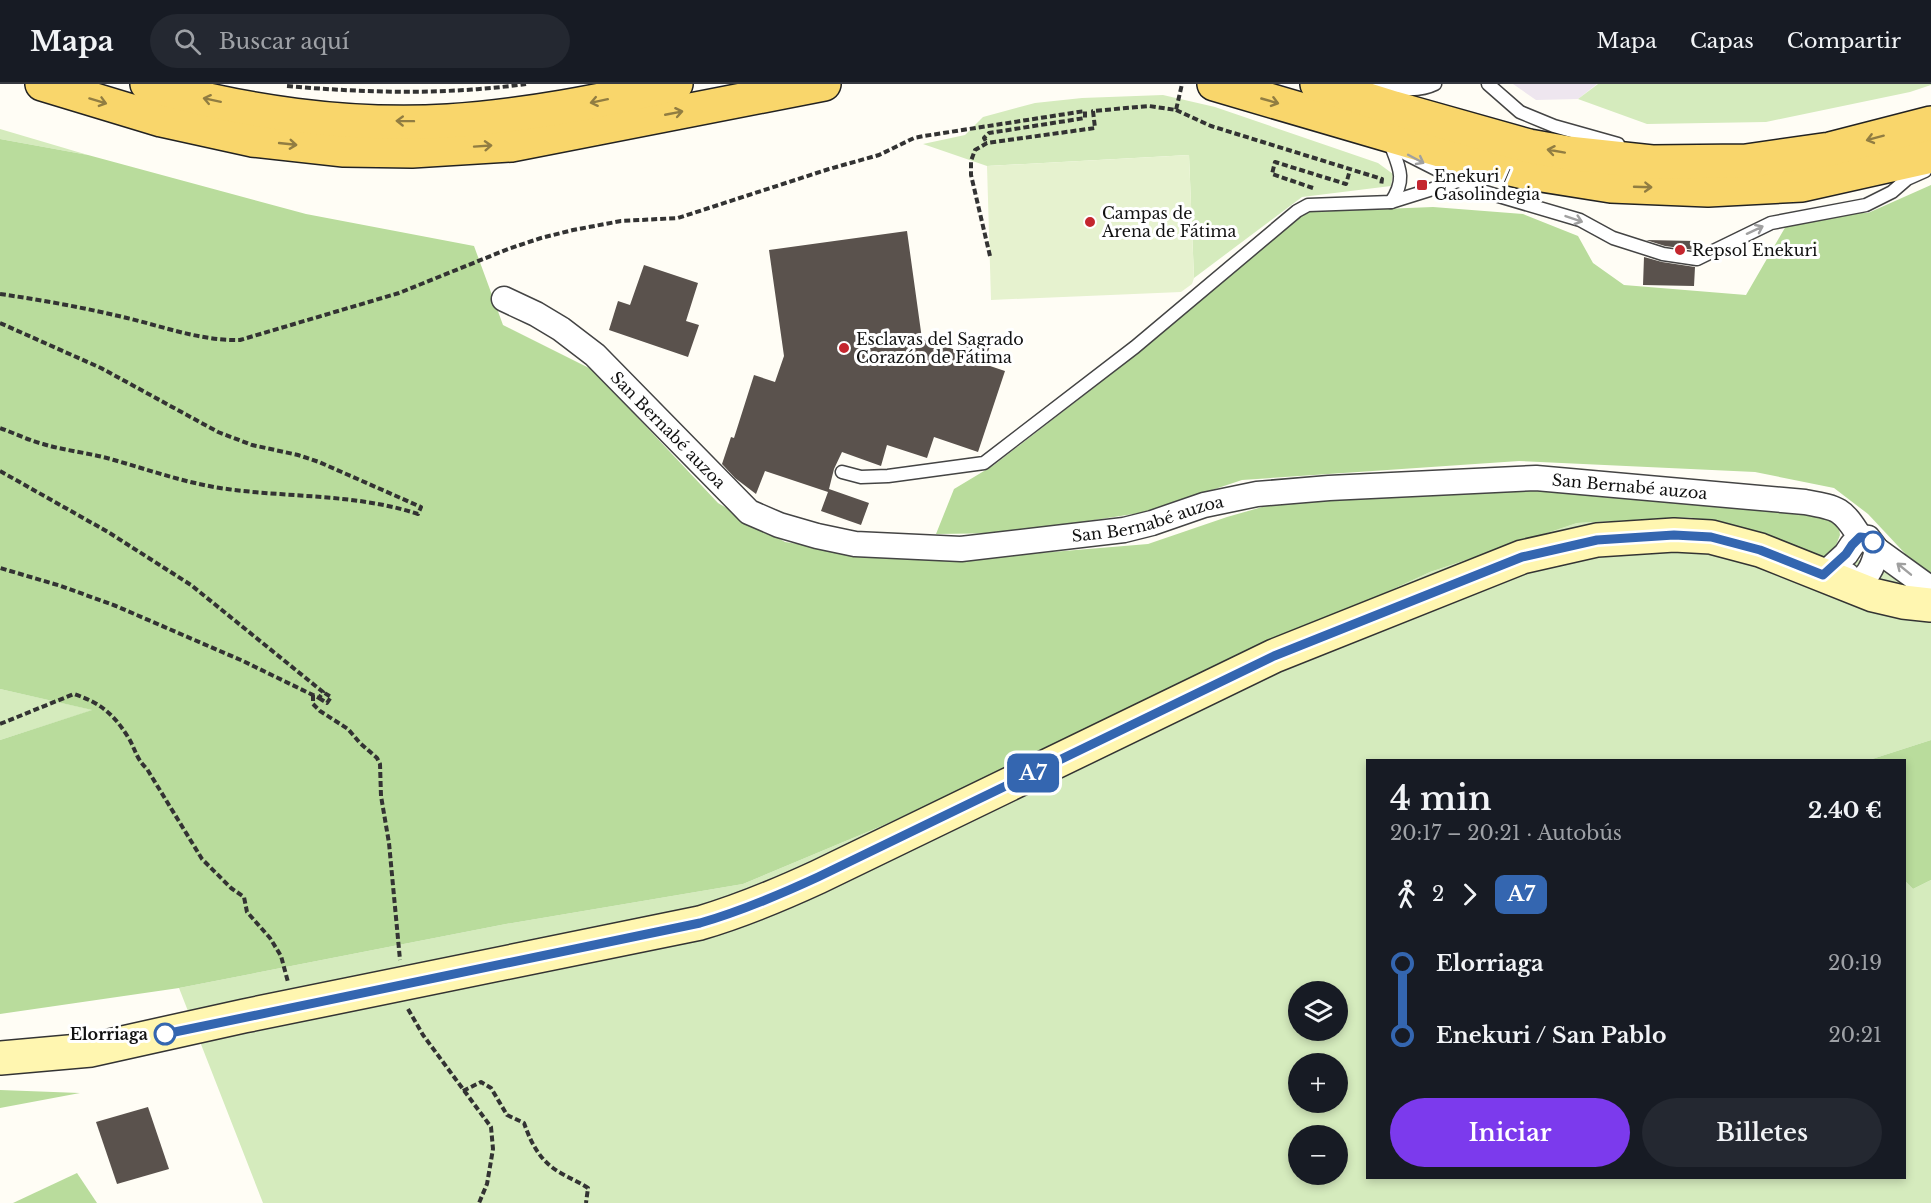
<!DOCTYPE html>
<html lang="es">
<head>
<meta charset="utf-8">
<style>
  body { margin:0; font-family:"Libre Baskerville",serif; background:#242831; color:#f1f3f6; height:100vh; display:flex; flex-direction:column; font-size:22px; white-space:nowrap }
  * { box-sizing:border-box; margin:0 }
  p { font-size:20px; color:#9ea1a6 }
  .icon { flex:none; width:33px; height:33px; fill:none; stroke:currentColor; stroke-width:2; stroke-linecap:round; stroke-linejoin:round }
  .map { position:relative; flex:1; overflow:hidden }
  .side { position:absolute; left:1366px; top:675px; width:540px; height:420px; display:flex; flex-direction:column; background:#171b24; border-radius:0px; box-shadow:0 3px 9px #0003 }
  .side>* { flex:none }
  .badge { padding:0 12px; border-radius:9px; font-size:21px; line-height:39px }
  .buttons { position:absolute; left:1288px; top:897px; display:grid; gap:12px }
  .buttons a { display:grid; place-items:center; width:60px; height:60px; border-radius:50%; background:#171b24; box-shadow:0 3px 9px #0003; font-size:30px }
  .map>.badge { position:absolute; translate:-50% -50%; box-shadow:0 0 0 3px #fff }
  .legs { display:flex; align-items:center; gap:9px; height:66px; padding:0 24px; font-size:20px }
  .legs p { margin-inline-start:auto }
  .head { display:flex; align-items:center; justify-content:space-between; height:102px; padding:0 24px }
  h1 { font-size:33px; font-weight:600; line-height:45px }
  .action { display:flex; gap:12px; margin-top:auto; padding:12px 24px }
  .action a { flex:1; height:69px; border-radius:36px; background:#7c3aed; color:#fff; font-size:24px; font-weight:600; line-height:69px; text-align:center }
  .action a+a { background:#242831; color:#f1f3f6 }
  ul { padding:0 24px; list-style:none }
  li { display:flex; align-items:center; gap:21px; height:72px; font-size:22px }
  li i { display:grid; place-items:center; width:9px; height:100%; margin:0 8px; background:currentColor }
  li i::after { content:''; width:15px; height:15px; margin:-8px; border:4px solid; border-radius:50%; background:#171b24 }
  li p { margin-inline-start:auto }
  li:first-child i { background:linear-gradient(#0000 50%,currentColor 0) }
  li:last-child i { background:linear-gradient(currentColor 50%,#0000 0) }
  header { display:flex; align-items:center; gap:36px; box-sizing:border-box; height:84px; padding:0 30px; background:#171b24; border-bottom:2px solid #363941 }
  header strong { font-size:28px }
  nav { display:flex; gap:33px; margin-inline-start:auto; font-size:21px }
  .search { width:420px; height:54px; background:#242831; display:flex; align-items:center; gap:15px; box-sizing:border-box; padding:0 21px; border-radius:33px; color:#9ea1a6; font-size:22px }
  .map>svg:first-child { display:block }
  .industrial { fill:#eee6ef }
  .green { fill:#d5ebbd; fill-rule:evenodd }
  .forest { fill:#b9dc9c }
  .pitch { fill:#e6f2cf }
  .building { fill:#5a524d }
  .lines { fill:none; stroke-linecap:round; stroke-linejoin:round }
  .lane-casing { stroke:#444; stroke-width:15 }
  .street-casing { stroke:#444; stroke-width:27 }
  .secondary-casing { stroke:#333; stroke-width:36 }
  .primary-casing { stroke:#222; stroke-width:36 }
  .path { stroke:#333; stroke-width:4; stroke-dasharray:6 3; stroke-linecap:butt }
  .lane { stroke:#fff; stroke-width:12 }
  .street { stroke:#fff; stroke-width:24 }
  .secondary { stroke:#fff6b0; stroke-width:33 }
  .primary { stroke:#f9d66b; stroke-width:33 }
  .oneway { stroke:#917d42 }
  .oneway2 { stroke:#a0a0a0 }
  .line-1-casing { stroke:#fff; stroke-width:14 }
  .line-1 { stroke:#3466b0; stroke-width:9 }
  .poi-dot { fill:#c4262e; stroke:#fff; stroke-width:2 }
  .stop-1-dot { fill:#fff; stroke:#3466b0; stroke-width:3 }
  .labels { text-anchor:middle; stroke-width:6; stroke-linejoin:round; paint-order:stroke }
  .poi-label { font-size:16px; fill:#111; stroke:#fff; text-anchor:start }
  .street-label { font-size:16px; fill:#111; stroke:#fff }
  .stop-label { font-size:16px; font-weight:bold; fill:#111; stroke:#fff; text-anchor:end }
</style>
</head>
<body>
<header>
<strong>Mapa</strong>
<div class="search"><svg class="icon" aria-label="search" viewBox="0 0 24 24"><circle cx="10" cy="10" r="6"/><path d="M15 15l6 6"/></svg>Buscar aquí</div>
<nav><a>Mapa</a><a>Capas</a><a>Compartir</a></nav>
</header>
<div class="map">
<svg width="1931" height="1119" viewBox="0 0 1931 1119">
  <rect width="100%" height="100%" fill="#fffdf5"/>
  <path class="industrial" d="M1513 0H1597L1578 15 1536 16Z"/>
  <g class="green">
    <path d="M1598 0H1931V1L1910 8 1766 38 1647 40 1578 15Z"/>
    <path d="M1163 11 1215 23 1378 79 1393 90 1391 102 1302 113 1194 194 1189 71 987 82 923 60 965 51 983 33 1035 19 1082 14Z"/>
    <path d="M0 45 88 71 0 55Z"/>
    <path d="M1689 433 1754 449 1825 475 1913 478 1931 490V656L1869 676H1368V1094H1905V797L1913 805 1931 796V1119H263L179 904 506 840 743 800 884 741 1430 488 1577 439ZM1299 908H1338V946H1299ZM1299 980H1338V1018H1299ZM1299 1052H1338V1090H1299Z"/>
    <path d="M0 605 93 626 0 656Z"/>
  </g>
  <g class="forest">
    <path d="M0 55 88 71 306 130 474 162 503 241 593 286 718 419 785 458 887 473 966 475 1148 460 1227 433 1287 416 1545 404 1788 426 1830 435 1839 444 1840 451 1835 464 1825 475 1754 449 1689 433 1577 439 1430 488 884 741 743 800 506 840 179 904 0 930V656L92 626 0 605Z"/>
    <path d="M1931 101V490L1913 478 1868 430 1834 404 1755 388 1519 377 1242 396 1146 428 1011 449 936 450 954 405 994 381 1137 270 1277 146 1307 128 1433 123 1523 130 1578 152 1593 179 1624 201 1746 211 1790 135 1832 128 1868 129Z"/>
    <path d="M1931 656V796L1913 805 1905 797V676H1869Z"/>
    <path d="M0 1006 80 1009 0 1024Z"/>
    <path d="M77 1089 97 1119H13Z"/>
  </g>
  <path class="pitch" d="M1189 71 1194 194 1192 200 1181 208 991 216 987 82Z"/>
  <g class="building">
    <path d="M907 147 922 255 959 267 965 251 991 259 984 280 1005 287 978 368 934 353 927 374 887 361 881 382 842 368 834 385 829 405 869 419 861 441 821 427 828 408 765 387 756 410 735 394 722 380 731 353 734 354 754 291 775 298 784 272 769 166Z"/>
    <path d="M1646 156 1695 157V166L1665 162Z"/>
    <path d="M1644 173 1662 178 1695 183 1694 202 1643 201Z"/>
    <path d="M644 181 698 199 686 237 699 241 688 273 609 246 618 217 630 221Z"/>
    <path d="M148 1023 169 1085 117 1100 96 1038Z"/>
  </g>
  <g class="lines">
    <defs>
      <g id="lane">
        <path d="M1488 0 1520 28 1554 42 1618 60"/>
        <path d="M1366 2C1388 3 1415 10 1435 0"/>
        <path d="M1406 70 1475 105 1580 136 1613 154 1663 170 1697 175 1771 139 1866 121 1892 108 1907 95 1925 87"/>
        <path d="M1391 118C1406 96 1400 85 1391 62"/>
        <path d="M842 388 861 393 888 392 984 379 1135 263 1297 127 1308 121 1391 118 1458 97 1490 91"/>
      </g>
      <g id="street">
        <path id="s1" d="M504 215 536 230 561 245 595 271 749 428 779 441 817 452 855 460 961 465 1124 446 1152 439 1204 421 1257 410 1329 404 1536 394 1805 418C1838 424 1842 424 1860 453"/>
        <path d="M1823 491 1846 470 1852 461 1860 453 1868 454 1877 466 1931 505"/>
        <path d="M1847 491 1851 503C1868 494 1873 484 1877 466"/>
      </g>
      <path id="secondary" d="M0 974 91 966 244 932 700 839C741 827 779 811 818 793L1274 572 1522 473 1597 456 1674 451 1711 453 1760 466 1873 511 1903 518 1931 521"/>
      <g id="primary">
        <path d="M42 0 161 36 252 56 344 66 412 67 511 61 824 0"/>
        <path d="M147 0C241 28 350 43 448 37 525 32 601 17 676 0"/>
        <path d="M1214 0 1477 77 1523 88 1611 102 1708 106 1802 101 1931 72"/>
        <path d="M1317 0 1394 24 1529 62 1568 69 1652 78 1746 77 1830 65 1931 39"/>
      </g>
    </defs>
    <use href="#lane" class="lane-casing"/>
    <use href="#street" class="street-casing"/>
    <use href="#secondary" class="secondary-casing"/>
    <use href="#primary" class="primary-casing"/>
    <g class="path">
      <path d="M287 2C367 9 447 11 526 0"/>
      <path d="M1176 26 1211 42 1382 95 1381 102"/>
      <path d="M1313 104 1272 90 1275 78 1346 100 1350 86"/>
      <path d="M990 172 971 91V77L975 66 987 59 1095 44 1093 27 1149 22 1176 26 1182 0"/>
      <path d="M0 210C42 216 86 224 127 234 165 243 201 257 240 256L399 209 508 165 541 154 573 146 621 137 678 134 829 85 879 71 914 54 924 52 1085 27V34L989 49 984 54 987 59"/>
      <path d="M0 239 101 284 218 348 252 361 298 371 319 378 421 423 418 430C354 409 286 414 220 404 183 398 149 386 114 376 91 369 66 367 43 360 28 356 14 349 0 344"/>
      <path d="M0 387 108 448 191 501 323 608 319 614 243 577 116 522 61 502 0 484"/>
      <path d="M313 611V620L320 627 348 645 360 659 377 674 380 680 381 712 389 759 400 876"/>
      <path d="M319 614 327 619 331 613 323 608"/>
      <path d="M0 640 74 610C100 619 113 629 128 653 136 666 135 673 147 685L202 775 231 804 244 813 247 828 270 854 281 872 288 898"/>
      <path d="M408 925 423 951 491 1043 493 1065 487 1100 479 1119"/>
      <path d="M463 1007 481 998 491 1004 507 1031 524 1039C531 1059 540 1077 559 1088 569 1094 579 1098 588 1104L586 1119"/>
    </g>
    <use href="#lane" class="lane"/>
    <use href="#street" class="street"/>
    <use href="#secondary" class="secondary"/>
    <use href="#primary" class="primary"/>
  </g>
  <defs><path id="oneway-shaft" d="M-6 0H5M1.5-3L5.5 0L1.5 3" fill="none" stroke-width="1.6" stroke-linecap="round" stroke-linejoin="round" transform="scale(1.5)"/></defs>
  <g class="oneway">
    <use href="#oneway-shaft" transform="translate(212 16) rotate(-168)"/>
    <use href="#oneway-shaft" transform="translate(98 17) rotate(17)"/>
    <use href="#oneway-shaft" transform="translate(599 17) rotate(168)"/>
    <use href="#oneway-shaft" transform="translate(1270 17) rotate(16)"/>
    <use href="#oneway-shaft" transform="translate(674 29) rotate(-11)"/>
    <use href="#oneway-shaft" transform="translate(405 37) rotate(-179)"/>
    <use href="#oneway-shaft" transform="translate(1875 54) rotate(165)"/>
    <use href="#oneway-shaft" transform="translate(288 60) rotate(6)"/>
    <use href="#oneway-shaft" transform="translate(483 62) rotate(-4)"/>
    <use href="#oneway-shaft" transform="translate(1556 67) rotate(-170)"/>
    <use href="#oneway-shaft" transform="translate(1643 103) rotate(2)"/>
  </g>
  <g class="oneway2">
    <use href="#oneway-shaft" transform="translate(1416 75) rotate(28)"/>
    <use href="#oneway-shaft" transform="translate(1574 135) rotate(19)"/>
    <use href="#oneway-shaft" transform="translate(1755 146) rotate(-25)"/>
    <use href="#oneway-shaft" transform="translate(1904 485) rotate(-141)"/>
  </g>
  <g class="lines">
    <defs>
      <path id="line-1" d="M165 950 700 839C742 827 779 811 818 793L1274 572 1522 473 1597 456 1674 451 1711 453 1760 466 1823 491 1846 470 1852 461 1860 453 1868 454 1873 458"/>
    </defs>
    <use href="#line-1" class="line-1-casing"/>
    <use href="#line-1" class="line-1"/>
  </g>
  <g class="poi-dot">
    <rect x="1416" y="95" width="12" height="12" rx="3"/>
    <circle cx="1090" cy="138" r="6"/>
    <circle cx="1680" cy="166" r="6"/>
    <circle cx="844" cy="264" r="6"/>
  </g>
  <g class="stop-1-dot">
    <circle cx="1873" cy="458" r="10"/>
    <circle cx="165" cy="950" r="10"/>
  </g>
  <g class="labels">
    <g class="poi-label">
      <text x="1434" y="98">Enekuri /<tspan x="1434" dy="18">Gasolindegia</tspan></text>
      <text x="1102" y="135">Campas de<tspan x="1102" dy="18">Arena de Fátima</tspan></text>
      <text x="1692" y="172">Repsol Enekuri</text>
      <text x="856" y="261">Esclavas del Sagrado<tspan x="856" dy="18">Corazón de Fátima</tspan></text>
    </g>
    <g class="street-label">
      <text dy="6" stroke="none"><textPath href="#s1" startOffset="212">San Bernabé auzoa</textPath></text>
      <text dy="6" stroke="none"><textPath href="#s1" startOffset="1220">San Bernabé auzoa</textPath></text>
      <text dy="6" stroke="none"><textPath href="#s1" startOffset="734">San Bernabé auzoa</textPath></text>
    </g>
    <g class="stop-label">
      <text x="148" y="956">Elorriaga</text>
    </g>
  </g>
</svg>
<div class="buttons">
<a><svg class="icon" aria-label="layers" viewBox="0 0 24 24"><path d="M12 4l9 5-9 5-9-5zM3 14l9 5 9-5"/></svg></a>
<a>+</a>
<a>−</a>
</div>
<b class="badge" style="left:1033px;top:689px;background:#3466b0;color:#fff">A7</b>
<section class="side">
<div class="head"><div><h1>4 min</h1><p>20:17 – 20:21 · Autobús</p></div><b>2.40 €</b></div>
<div class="legs"><svg class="icon" aria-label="walk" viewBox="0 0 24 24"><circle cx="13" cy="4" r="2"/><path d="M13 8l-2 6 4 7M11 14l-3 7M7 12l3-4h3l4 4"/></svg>2<svg class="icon" aria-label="forward" viewBox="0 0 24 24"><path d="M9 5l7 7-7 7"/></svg><b class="badge" style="background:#3466b0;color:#fff">A7</b></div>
<ul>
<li><i style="color:#3466b0"></i><b>Elorriaga</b><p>20:19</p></li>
<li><i style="color:#3466b0"></i><b>Enekuri / San Pablo</b><p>20:21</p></li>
</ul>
<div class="action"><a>Iniciar</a><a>Billetes</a></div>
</section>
</div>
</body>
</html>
